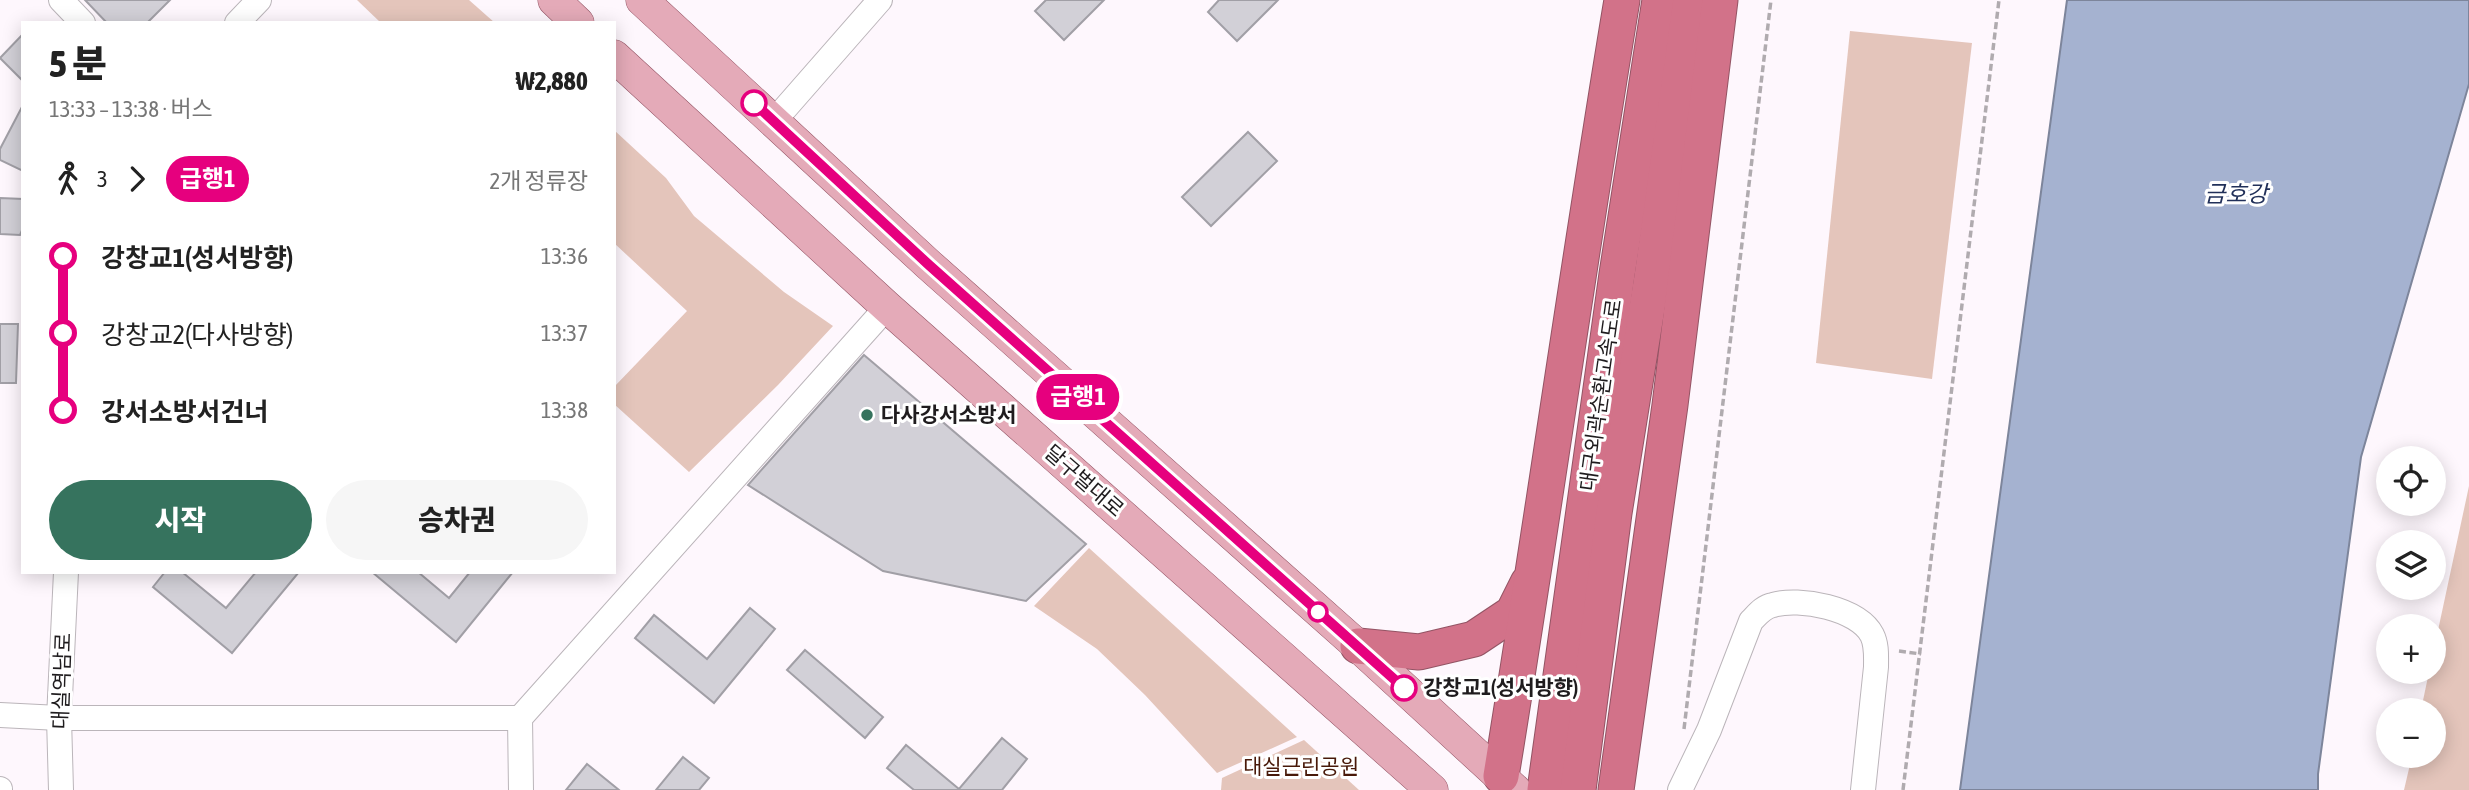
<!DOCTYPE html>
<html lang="ko">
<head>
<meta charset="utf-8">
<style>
  body { margin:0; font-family:"Asap Condensed","Noto Sans KR",sans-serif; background:#f6f6f6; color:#222; height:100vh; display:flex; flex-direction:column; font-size:26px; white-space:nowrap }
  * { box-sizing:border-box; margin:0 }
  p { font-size:23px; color:#767676 }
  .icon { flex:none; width:38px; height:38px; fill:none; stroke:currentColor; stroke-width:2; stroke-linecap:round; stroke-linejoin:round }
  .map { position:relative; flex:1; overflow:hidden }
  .panel { position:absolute; left:21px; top:21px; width:595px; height:553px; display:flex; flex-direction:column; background:#fff; border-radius:0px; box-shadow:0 4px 18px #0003 }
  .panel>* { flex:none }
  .badge { padding:0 14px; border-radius:23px; font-size:24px; line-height:46px }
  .tools { position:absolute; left:2376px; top:446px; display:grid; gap:14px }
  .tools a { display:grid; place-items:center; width:70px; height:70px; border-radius:50%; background:#fff; box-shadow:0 4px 18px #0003; font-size:35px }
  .map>.badge { position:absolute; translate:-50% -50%; box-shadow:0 0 0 4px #fff }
  .legs { display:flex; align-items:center; gap:10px; height:77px; padding:0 28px; font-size:23px }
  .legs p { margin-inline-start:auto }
  .headline { display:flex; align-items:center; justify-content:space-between; height:119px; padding:0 28px }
  h1 { font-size:38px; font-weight:800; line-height:52px }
  .cta { display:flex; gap:14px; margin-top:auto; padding:14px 28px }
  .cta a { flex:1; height:80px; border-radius:42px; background:#36735e; color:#fff; font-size:28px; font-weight:800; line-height:80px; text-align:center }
  .cta a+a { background:#f6f6f6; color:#222 }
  ul { padding:0 28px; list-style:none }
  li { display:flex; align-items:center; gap:24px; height:77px; font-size:26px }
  li i { display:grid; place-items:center; width:10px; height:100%; margin:0 9px; background:currentColor }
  li i::after { content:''; width:18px; height:18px; margin:-9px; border:5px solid; border-radius:50%; background:#fff }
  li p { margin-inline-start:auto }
  li:first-child i { background:linear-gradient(#0000 50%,currentColor 0) }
  li:last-child i { background:linear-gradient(currentColor 50%,#0000 0) }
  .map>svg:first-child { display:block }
  .green { fill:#e4c5bb }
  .water { fill:#a5b2d0; stroke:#7d859b; stroke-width:2 }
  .building { fill:#d2d0d7; stroke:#a19fa6; stroke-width:2 }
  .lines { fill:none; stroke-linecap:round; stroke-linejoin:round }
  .minor-casing { stroke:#bbb5ba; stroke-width:26 }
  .major-casing { stroke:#935464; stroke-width:33 }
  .highway-casing { stroke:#935464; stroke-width:37 }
  .path { stroke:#b0abaf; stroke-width:3.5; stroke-dasharray:7 3.5; stroke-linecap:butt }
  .minor { stroke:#fff; stroke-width:24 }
  .major { stroke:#e4aab8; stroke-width:32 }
  .highway { stroke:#d27289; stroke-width:35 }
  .line-1-casing { stroke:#fff; stroke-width:16 }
  .line-1 { stroke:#e6007e; stroke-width:10 }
  .stop-1-dot { fill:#fff; stroke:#e6007e; stroke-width:3.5 }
  .poi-dot { fill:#36735e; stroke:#fff; stroke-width:2.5 }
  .labels { text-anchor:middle; stroke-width:6; stroke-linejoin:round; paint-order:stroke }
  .street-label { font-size:21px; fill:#1f1c1e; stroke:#fff }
  .poi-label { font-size:21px; font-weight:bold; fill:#1f1c1e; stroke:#fff; text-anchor:start }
  .stop-label { font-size:21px; font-weight:bold; fill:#1f1c1e; stroke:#fff; text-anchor:start }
  .park-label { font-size:21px; fill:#481909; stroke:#fff }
  .water-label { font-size:23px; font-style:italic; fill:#213059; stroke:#fff }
</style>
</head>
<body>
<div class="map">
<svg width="2469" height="790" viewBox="0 0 2469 790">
  <rect width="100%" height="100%" fill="#fef7fd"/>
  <g class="green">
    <path d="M357 0H469L495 23H381Z"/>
    <path d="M1850 31 1972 43 1932 379 1816 363Z"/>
    <path d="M614 130 666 178 694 216 784 292 833 326 778 385 689 472 614 404V387L687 311 614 243Z"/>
    <path d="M2469 486V790H2404L2412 756H2434V710H2421L2429 672H2434V649Z"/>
    <path d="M1089 548 1297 737 1217 773 1145 695 1097 649 1034 606Z"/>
    <path d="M1304 740 1359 790H1221L1222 778Z"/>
  </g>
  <path class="water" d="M2067 0H2469V84L2361 457 2318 774V790H1960Z"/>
  <g class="building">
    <path d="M85 0H170L147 23H107Z"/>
    <path d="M1046 0H1104L1064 40 1035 11Z"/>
    <path d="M1219 0H1278L1237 41 1208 12Z"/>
    <path d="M23 34V81L0 58Z"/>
    <path d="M23 105V171L0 160V149Z"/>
    <path d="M1248 132 1277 161 1211 226 1182 197Z"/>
    <path d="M0 198 23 199V228L20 235 0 234Z"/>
    <path d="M0 324H18L16 383H0Z"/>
    <path d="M864 355 1086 544 1026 601 883 571 748 485Z"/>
    <path d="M165 572H182L226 608 256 572H299L232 653 153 587Z"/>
    <path d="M372 572H418L449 598 470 572H513L456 642Z"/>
    <path d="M750 608 775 629 714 703 635 638 654 615 707 659Z"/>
    <path d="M805 650 883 717 865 738 787 670Z"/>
    <path d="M1002 738 1027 759 1002 790H914L887 768 906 745 959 789Z"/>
    <path d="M683 757 709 778 699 790H656Z"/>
    <path d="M587 764 619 790H566Z"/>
  </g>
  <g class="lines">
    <defs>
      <g id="minor">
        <path d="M61 0 83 23"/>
        <path d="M237 23 259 0"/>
        <path d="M774 121 880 0"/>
        <path d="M0 715 59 718H520"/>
        <path d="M0 789V790"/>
        <path d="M61 790 59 718 66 572"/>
        <path d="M521 790 520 718 887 307"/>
        <path d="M1680 790 1709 730 1751 621C1758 614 1763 607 1773 605 1799 597 1858 608 1872 635 1877 645 1876 656 1876 667L1863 790"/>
      </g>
      <g id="major">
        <path d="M554 0 578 23"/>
        <path d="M642 0 929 265 1358 646 1515 790"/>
        <path d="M614 56 887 307 1432 790"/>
      </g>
      <g id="highway">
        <path d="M1358 646 1419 652 1474 639 1513 613 1528 583"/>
        <path d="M1501 776C1543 518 1579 258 1622 0"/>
        <path d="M1545 790 1617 274 1660 0"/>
        <path d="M1578 790 1614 513 1652 277 1691 0"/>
        <path d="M1616 790 1670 405 1720 0"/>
      </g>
    </defs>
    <use href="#minor" class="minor-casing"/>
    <use href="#major" class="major-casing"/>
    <use href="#highway" class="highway-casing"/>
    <g class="path">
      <path d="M1899 651 1921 654"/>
      <path d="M1684 729 1771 0"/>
      <path d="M1903 790 1999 0"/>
    </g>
    <use href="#minor" class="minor"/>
    <use href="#major" class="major"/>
    <use href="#highway" class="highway"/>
  </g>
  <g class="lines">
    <defs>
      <path id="line-1" d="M754 103 929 265 1404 688"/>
    </defs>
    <use href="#line-1" class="line-1-casing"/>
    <use href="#line-1" class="line-1"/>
  </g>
  <g class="stop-1-dot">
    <circle cx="754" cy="103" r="12"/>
    <circle cx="1318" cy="612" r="9"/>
    <circle cx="1404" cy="688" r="12"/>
  </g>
  <circle class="poi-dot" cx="867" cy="415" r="7"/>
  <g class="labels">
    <g class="street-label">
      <text transform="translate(1601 395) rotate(-82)" y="7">대구외곽순환고속도로</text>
      <text transform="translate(1084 481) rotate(41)" y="7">달구벌대로</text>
      <text transform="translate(62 681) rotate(-88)" y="7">대실역남로</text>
    </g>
    <g class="poi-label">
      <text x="881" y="422">다사강서소방서</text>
    </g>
    <g class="stop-label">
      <text x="1423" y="695">강창교1(성서방향)</text>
    </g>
    <g class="park-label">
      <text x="1301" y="774">대실근린공원</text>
    </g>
    <g class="water-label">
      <text x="2236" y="202">금호강</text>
    </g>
  </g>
</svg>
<div class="tools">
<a><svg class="icon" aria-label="locate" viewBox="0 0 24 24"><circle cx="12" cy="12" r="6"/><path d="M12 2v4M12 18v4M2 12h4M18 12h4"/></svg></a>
<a><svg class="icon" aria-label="layers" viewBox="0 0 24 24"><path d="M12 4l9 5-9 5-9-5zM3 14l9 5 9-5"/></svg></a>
<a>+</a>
<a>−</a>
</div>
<b class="badge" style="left:1078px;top:397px;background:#e6007e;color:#fff">급행1</b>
<section class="panel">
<div class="headline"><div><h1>5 분</h1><p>13:33 – 13:38 · 버스</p></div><b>₩2,880</b></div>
<div class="legs"><svg class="icon" aria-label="walk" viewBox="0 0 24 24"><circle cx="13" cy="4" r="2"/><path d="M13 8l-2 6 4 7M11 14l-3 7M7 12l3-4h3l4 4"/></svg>3<svg class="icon" aria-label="forward" viewBox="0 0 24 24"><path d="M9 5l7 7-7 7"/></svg><b class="badge" style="background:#e6007e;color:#fff">급행1</b><p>2개 정류장</p></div>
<ul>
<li><i style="color:#e6007e"></i><b>강창교1(성서방향)</b><p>13:36</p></li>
<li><i style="color:#e6007e"></i><span>강창교2(다사방향)</span><p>13:37</p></li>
<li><i style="color:#e6007e"></i><b>강서소방서건너</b><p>13:38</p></li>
</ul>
<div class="cta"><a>시작</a><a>승차권</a></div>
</section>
</div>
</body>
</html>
